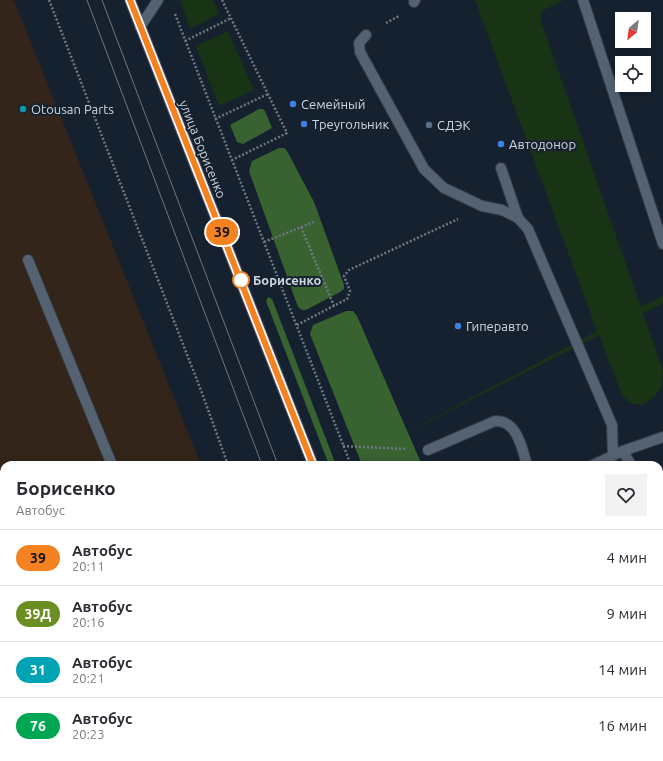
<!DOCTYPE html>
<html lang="ru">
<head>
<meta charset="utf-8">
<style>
  body { margin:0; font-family:Ubuntu,sans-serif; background:#f2f2f3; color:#2b2b33; height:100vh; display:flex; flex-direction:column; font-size:15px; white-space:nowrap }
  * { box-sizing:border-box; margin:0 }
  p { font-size:13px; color:#7c7c81 }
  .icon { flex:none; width:22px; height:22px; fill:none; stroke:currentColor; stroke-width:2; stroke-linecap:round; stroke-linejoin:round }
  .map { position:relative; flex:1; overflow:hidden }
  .drawer { position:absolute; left:0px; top:461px; width:663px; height:300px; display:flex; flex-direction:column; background:#fff; border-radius:12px 12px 0 0; box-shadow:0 2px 10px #0003 }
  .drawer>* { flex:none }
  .badge { padding:0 8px; border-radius:13px; font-size:14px; line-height:26px }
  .needle { width:26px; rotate:209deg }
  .controls { position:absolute; left:615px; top:12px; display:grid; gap:8px }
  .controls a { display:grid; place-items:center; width:36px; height:36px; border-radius:0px; background:#fff; box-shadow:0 2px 10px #0003; font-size:20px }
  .map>.badge { position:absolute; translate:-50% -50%; box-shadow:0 0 0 2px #fff }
  .round { display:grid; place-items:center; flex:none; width:42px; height:42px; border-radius:0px; background:#f2f2f3 }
  .overview { display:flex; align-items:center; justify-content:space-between; height:68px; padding:0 16px }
  h1 { font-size:19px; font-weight:600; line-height:30px }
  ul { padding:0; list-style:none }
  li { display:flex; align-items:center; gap:12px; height:56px; padding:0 16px; border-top:1px solid #e1e1e2 }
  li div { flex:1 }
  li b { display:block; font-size:15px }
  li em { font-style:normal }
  li .badge { min-width:44px; font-weight:700; text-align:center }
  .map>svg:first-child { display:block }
  .industrial { fill:#332519 }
  .green { fill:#193315 }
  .forest { fill:#386331 }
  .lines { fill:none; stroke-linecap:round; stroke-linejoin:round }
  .lane-casing { stroke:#343c47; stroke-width:12 }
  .primary-casing { stroke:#343c47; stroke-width:12 }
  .path { stroke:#6e7883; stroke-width:2.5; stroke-dasharray:2 2; stroke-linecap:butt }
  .lane { stroke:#556272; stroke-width:10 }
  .primary { stroke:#9891be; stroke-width:10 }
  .tram { stroke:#6c7681; stroke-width:1 }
  .line-casing { stroke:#fff; stroke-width:9 }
  .line { stroke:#f58220; stroke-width:6 }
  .shop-dot { fill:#3f7fe0; stroke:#16212f; stroke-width:1.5 }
  .culture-dot { fill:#0f9aa8; stroke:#16212f; stroke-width:1.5 }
  .service-dot { fill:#5c6f8a; stroke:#16212f; stroke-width:1.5 }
  .stop-dot { fill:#fff; stroke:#f58220; stroke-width:2 }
  .labels { text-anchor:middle; stroke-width:4; stroke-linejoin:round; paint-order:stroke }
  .poi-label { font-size:13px; fill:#cfd7e0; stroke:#16212f; text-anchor:start }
  .street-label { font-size:13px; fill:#cfd7e0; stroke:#16212f }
  .stop-label { font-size:13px; font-weight:bold; fill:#cfd7e0; stroke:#16212f; text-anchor:start }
</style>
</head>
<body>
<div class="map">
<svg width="663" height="761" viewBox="0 0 663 761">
  <rect width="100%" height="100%" fill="#16212f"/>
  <path class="industrial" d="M0 0H14L201 465H4V757H308L310 761H0Z"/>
  <g class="green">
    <path d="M180 0H213L219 14 190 29Z"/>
    <path d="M475 0H564L542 11 541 21 641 307 663 296V303L643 313 663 370 662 386 656 395 645 404 640 405 630 403 622 395 599 335 381 446 597 331Z"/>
    <path d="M228 31 254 90 219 106 196 46Z"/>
    <path d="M489 757H559L562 760 507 761Z"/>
  </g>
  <g class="forest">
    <path d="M259 109H263L265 111 272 128 243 144 237 142 230 125Z"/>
    <path d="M279 148H284L287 151 314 202 344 285V289L340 292 306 310H302L298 307 249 171 252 161Z"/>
    <path d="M268 297 272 299 336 465H329L266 301Z"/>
    <path d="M346 311H353L357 316 422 465H362L310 334 313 325Z"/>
  </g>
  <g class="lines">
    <defs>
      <g id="lane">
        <path d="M583 0 663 244"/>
        <path d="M414 2 415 0"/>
        <path d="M140 27 158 0"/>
        <path d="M366 35 359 43 360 52 424 169 444 188 482 206 502 210 518 218 528 229 612 425 613 455"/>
        <path d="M501 168 518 218"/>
        <path d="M28 260 112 465"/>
        <path d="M428 450 495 421C517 420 522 448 527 465"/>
        <path d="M623 451 631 465"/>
        <path d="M593 465 623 451 663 437"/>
        <path d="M659 513 663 518"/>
        <path d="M283 757 284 761"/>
        <path d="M171 761 175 757"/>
        <path d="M326 761 340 757"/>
        <path d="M600 761 602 757"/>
      </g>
      <g id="primary">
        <path d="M130 0 313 465"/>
        <path d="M426 757 428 761"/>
      </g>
    </defs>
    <use href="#lane" class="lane-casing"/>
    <use href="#primary" class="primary-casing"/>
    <g class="path">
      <path d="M49 0 202 393 228 465"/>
      <path d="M222 0 287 133 232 160"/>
      <path d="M175 14 351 465"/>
      <path d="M386 23 399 16"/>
      <path d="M185 41 231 18"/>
      <path d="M215 119 268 94"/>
      <path d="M301 227 334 306"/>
      <path d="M264 242 314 222"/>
      <path d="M297 325 347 299 350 291 344 276 349 270 458 219"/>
      <path d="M343 446 406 449"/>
      <path d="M467 757 469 761"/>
      <path d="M538 757 540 761"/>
    </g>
    <use href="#lane" class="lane"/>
    <use href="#primary" class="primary"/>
    <g class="tram">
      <path d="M87 0 262 465"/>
      <path d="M102 0 278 465"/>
      <path d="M371 757 373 761"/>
      <path d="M388 757 390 761"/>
    </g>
  </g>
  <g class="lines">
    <defs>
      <path id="line" d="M130 0 313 465"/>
    </defs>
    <use href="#line" class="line-casing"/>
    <use href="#line" class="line"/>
  </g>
  <g class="shop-dot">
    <circle cx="293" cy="104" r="4"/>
    <circle cx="304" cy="124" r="4"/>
    <circle cx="501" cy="144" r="4"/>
    <circle cx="458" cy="326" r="4"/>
  </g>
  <circle class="culture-dot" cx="23" cy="109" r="4"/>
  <circle class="service-dot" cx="429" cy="125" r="4"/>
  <circle class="stop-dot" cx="241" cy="280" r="8"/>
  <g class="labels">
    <g class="poi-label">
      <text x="301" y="109">Семейный</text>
      <text x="31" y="114">Otousan Parts</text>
      <text x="312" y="129">Треугольник</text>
      <text x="437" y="130">СДЭК</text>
      <text x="509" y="149">Автодонор</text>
      <text x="466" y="331">Гиперавто</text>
    </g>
    <g class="street-label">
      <text transform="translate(203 149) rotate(68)" y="5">улица Борисенко</text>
    </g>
    <g class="stop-label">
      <text x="253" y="285">Борисенко</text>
    </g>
  </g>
</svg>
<div class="controls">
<a><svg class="needle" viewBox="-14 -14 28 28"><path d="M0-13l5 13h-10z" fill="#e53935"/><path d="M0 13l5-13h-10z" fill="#7c7c81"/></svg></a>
<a><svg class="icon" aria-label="locate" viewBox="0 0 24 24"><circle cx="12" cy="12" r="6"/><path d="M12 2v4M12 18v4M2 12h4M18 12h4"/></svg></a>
</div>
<b class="badge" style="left:222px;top:232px;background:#f58220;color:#111">39</b>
<section class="drawer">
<div class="overview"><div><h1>Борисенко</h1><p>Автобус</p></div><a class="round"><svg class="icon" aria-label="heart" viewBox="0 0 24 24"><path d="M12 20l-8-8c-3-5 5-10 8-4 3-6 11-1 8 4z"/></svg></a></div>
<ul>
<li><span class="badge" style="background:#f58220;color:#111">39</span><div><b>Автобус</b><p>20:11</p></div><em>4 мин</em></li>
<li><span class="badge" style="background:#6b8e23;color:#fff">39Д</span><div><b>Автобус</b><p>20:16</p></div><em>9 мин</em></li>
<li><span class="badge" style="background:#00a3b4;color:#fff">31</span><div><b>Автобус</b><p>20:21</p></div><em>14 мин</em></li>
<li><span class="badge" style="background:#00a651;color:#fff">76</span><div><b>Автобус</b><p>20:23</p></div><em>16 мин</em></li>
</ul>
</section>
</div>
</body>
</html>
